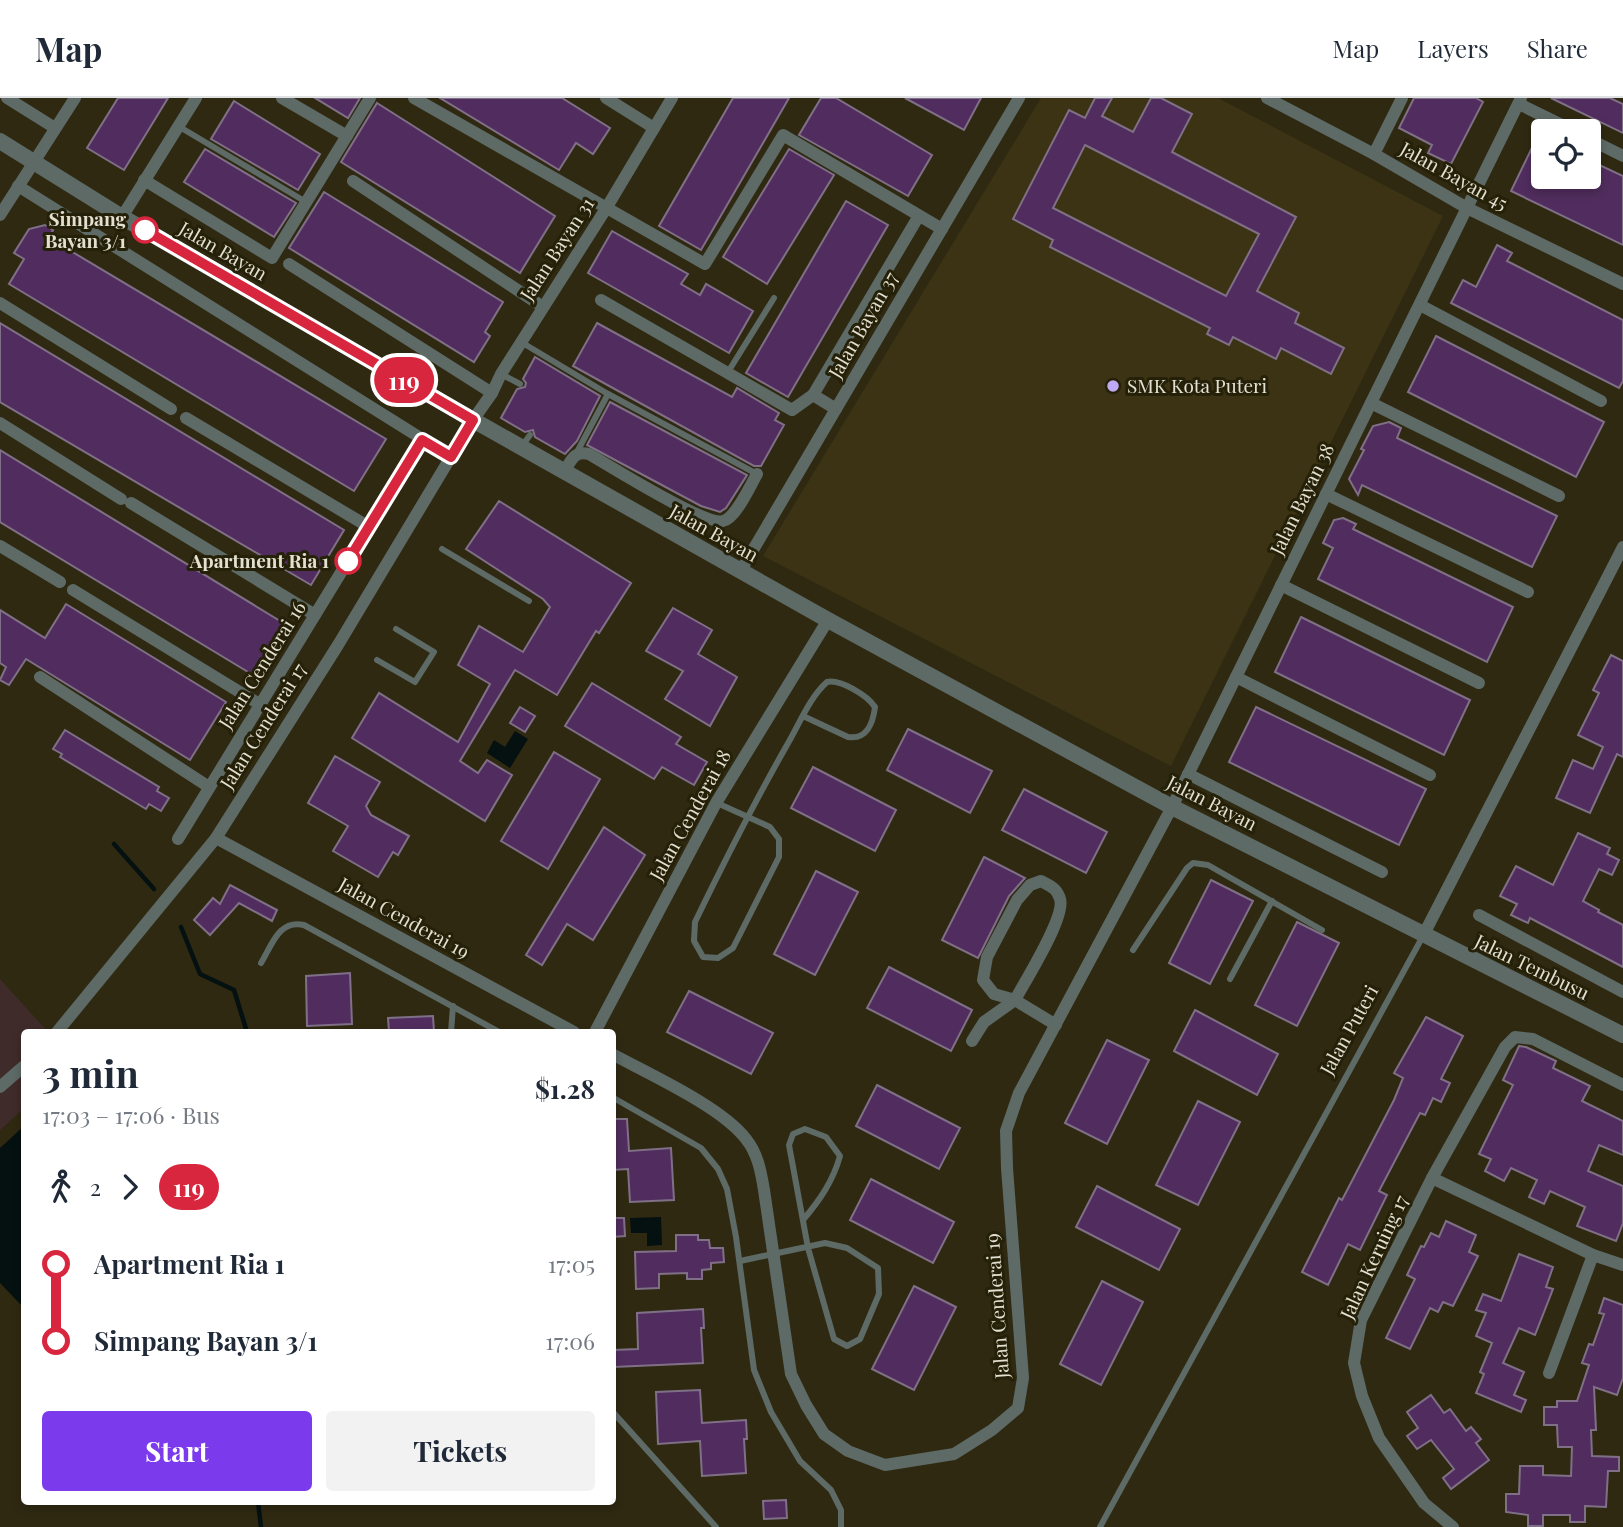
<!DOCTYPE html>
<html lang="en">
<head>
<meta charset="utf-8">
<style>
  body { margin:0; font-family:"Playfair Display",serif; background:#f2f2f3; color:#1f2937; height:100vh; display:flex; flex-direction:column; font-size:26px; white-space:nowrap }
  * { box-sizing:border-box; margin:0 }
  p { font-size:23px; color:#747a83 }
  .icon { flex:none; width:38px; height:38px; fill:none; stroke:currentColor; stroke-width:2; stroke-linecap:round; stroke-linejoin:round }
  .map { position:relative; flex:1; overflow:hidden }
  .drawer { position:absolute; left:21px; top:931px; width:595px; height:476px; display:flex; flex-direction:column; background:#fff; border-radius:7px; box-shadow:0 4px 10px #0003 }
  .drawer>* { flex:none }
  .badge { padding:0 14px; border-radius:23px; font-size:24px; line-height:46px }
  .controls { position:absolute; left:1531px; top:21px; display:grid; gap:14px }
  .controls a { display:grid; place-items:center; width:70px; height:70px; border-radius:7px; background:#fff; box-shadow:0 4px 10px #0003; font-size:35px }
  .map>.badge { position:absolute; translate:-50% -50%; box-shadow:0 0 0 4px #fff }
  .legs { display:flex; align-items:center; gap:10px; height:77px; padding:0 21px; font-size:23px }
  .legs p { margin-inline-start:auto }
  .headline { display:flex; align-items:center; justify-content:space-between; height:119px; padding:0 21px }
  h1 { font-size:38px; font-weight:700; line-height:52px }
  .button { display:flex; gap:14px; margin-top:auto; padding:14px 21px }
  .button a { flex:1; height:80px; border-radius:7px; background:#7c3aed; color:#fff; font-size:28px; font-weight:700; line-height:80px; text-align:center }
  .button a+a { background:#f2f2f3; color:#1f2937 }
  ul { padding:0 21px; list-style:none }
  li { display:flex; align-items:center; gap:24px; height:77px; font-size:26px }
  li i { display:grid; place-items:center; width:10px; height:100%; margin:0 9px; background:currentColor }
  li i::after { content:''; width:18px; height:18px; margin:-9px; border:5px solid; border-radius:50%; background:#fff }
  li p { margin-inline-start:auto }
  li:first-child i { background:linear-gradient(#0000 50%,currentColor 0) }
  li:last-child i { background:linear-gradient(currentColor 50%,#0000 0) }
  header { display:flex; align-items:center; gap:42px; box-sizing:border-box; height:98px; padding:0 35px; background:#fff; border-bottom:2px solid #e0e1e3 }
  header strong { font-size:33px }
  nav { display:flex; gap:38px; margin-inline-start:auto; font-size:24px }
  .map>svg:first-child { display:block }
  .industrial { fill:#3f2b29 }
  .built { fill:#3b3313 }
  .water { fill:#051011 }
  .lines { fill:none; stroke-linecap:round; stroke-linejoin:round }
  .stream { stroke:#051011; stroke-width:4.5 }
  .building { fill:#502d5e; stroke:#807087; stroke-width:2; fill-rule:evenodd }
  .service { stroke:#5d6a66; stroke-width:6 }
  .minor { stroke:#5d6a66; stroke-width:12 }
  .tertiary { stroke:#5d6a66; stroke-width:16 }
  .line-1-casing { stroke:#fff; stroke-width:16 }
  .line-1 { stroke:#d7263d; stroke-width:10 }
  .stop-1-dot { fill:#fff; stroke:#d7263d; stroke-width:3.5 }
  .poi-dot { fill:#c0a8f4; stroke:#252008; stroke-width:2.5 }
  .labels { text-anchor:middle; stroke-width:6; stroke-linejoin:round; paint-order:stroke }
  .street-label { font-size:19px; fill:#e3e0d1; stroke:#252008 }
  .stop-label { font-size:19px; font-weight:bold; fill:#e3e0d1; stroke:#252008; text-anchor:end }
  .poi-label { font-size:19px; fill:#e3e0d1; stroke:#252008; text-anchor:start }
</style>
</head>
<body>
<header>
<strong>Map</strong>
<nav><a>Map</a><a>Layers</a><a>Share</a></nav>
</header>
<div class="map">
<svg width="1623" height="1429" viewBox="0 0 1623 1429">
  <rect width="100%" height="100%" fill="#2f2912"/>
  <path class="industrial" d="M0 881 48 934H24V1010L0 1032Z"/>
  <path class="built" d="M1041 0H1218L1443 118 1171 668 763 458Z"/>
  <g class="water">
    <path d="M515 633 528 641 510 670 487 655 494 642 505 649Z"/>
    <path d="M24 1028V1210L0 1185V1050Z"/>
    <path d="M661 1119 662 1147 647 1148V1135H631L630 1120Z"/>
  </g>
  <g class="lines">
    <g class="stream">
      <path d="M114 746 154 791"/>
      <path d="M181 829 200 876 234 892 247 934"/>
      <path d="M258 1404 261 1429"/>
    </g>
  </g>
  <g class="building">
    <path d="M118 0H168L124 72 87 50Z"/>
    <path d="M315 0H360L348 20Z"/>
    <path d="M440 0H562L610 30 593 56 576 45 559 72Z"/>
    <path d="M733 0H789L701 152 659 128Z"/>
    <path d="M821 0H836L932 57 908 98 799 37Z"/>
    <path d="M905 0H981L964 32Z"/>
    <path d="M1095 0H1112L1102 18 1133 34 1151 0H1161L1192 16 1172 54 1296 119 1257 193 1299 215 1295 225 1344 250 1331 276 1281 250 1276 261 1233 239 1229 247 1207 236 1210 230 1050 149 1053 142 1013 121 1069 12 1085 20ZM1085 47 1259 136 1226 198 1053 110Z"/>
    <path d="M1414 0H1476L1483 4 1451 66 1428 55 1432 47 1399 30Z"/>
    <path d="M1551 0H1610L1623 6V35Z"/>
    <path d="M234 3 320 56 298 92 211 41Z"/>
    <path d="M377 5 555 118 520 175 341 64Z"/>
    <path d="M1543 27 1544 79H1589V62L1623 78V147L1511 93Z"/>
    <path d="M205 51 296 105 274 139 184 84Z"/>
    <path d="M789 51 834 77 767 186 723 159Z"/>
    <path d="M324 94 503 204 485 234 490 238 474 264 289 150Z"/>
    <path d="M846 103 888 127 788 299 746 275Z"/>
    <path d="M45 127 53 132 49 140 386 341 354 393 9 186 24 161 14 155 29 131Z"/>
    <path d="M612 133 688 176 681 186 700 197 706 186 753 213 729 255 588 175Z"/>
    <path d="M1497 147 1512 155 1507 163 1623 222V283L1619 290 1451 205 1463 182 1476 189Z"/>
    <path d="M0 225 344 432 311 487 0 304Z"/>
    <path d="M597 225 732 299 737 290 779 315 775 322 784 327 761 368H754L573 268Z"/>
    <path d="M1436 238 1604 324 1576 379 1408 294Z"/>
    <path d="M535 259 600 298 577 343 565 356 535 339 533 332 525 334 501 320 517 291 525 289 526 285 523 281Z"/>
    <path d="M610 304 747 377 726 410 720 414 701 408 587 347Z"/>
    <path d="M1389 324 1401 330 1397 340 1557 418 1532 469 1362 387 1358 397 1349 381 1364 352 1361 351 1373 328Z"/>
    <path d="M0 352 285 526 253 577 0 424Z"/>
    <path d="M499 403 631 485 599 535 596 533 557 597 515 572 460 663 478 675 487 662 512 677 485 723 352 640 379 595 458 644 490 586 458 567 479 528 523 554 550 509 543 501 466 451Z"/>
    <path d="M1343 420 1356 426 1353 431 1513 509 1487 564 1318 481 1333 450 1323 445 1334 422Z"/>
    <path d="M66 506 226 604 190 662 26 561 9 587 0 582 6 569 0 565V512L45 540Z"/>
    <path d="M673 510 712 532 698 556 737 579 710 628 665 601 683 573 646 553Z"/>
    <path d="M1301 519 1470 602 1444 657 1275 574Z"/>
    <path d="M1611 557 1623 563V659L1617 656 1590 715 1556 700 1573 662 1593 671 1603 649 1578 637 1599 595 1593 592Z"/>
    <path d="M592 585 681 639 676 646 707 664 694 687 662 669 654 681 565 628Z"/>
    <path d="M520 609 535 618 525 634 510 625Z"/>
    <path d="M1256 609 1426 691 1399 747 1229 664Z"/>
    <path d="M908 631 992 673 970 715 887 672Z"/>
    <path d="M65 632 159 689 157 693 169 700 161 713 149 706 146 711 60 659 62 656 53 651Z"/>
    <path d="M554 654 600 681 548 771 501 743Z"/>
    <path d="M335 658 380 684 366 708 371 717 409 738 398 757 393 754 378 779 333 753 348 728 308 705Z"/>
    <path d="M813 669 896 712 875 753 791 710Z"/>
    <path d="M1024 691 1107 734 1086 775 1002 732Z"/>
    <path d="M604 729 645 757 593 842 567 826 542 867 526 857Z"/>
    <path d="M1578 735 1610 750 1607 756 1619 762 1612 777 1599 771 1583 803 1599 812 1598 814 1623 827V869L1530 820 1528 825 1511 817 1517 806 1500 798 1516 768 1553 787Z"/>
    <path d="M984 759 1025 780 1009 798 978 860 942 842Z"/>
    <path d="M816 773 858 794 815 877 774 856Z"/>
    <path d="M1211 782 1253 803 1210 886 1169 865Z"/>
    <path d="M230 787 277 812 272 823 239 805 210 837 194 822 213 800 220 806Z"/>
    <path d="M1297 824 1339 845 1297 928 1255 907Z"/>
    <path d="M889 869 972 912 951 953 867 910Z"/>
    <path d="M350 875 352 926 307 928 306 878Z"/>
    <path d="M689 893 773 935 751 976 667 934Z"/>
    <path d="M1195 912 1278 956 1257 997 1174 953Z"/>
    <path d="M433 918 434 934H389L388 920Z"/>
    <path d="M1426 919 1463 938 1441 981 1450 985 1441 1004 1433 1000 1425 1017 1420 1015 1379 1093 1387 1097 1360 1152 1348 1146 1328 1187 1302 1174 1339 1100 1342 1102 1394 1002 1403 980 1394 975Z"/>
    <path d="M1107 942 1149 962 1107 1046 1065 1025Z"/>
    <path d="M1519 948 1526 949 1556 963 1553 970 1590 988 1582 1003 1623 1023V1057L1599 1047 1588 1073 1623 1088V1125L1616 1143 1577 1128 1585 1109 1550 1093 1544 1106 1529 1099 1537 1082 1511 1070 1504 1083 1485 1073 1491 1061 1479 1056 1513 987 1503 982Z"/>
    <path d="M877 987 960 1030 939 1071 856 1028Z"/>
    <path d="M1198 1003 1240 1024 1198 1107 1156 1087Z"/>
    <path d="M612 1021H627L629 1053 671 1050 674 1102 630 1104 628 1071 612 1072Z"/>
    <path d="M871 1081 954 1124 933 1165 850 1122Z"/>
    <path d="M1097 1088 1180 1131 1159 1172 1076 1129Z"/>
    <path d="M612 1120H624L625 1138 612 1139Z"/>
    <path d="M1446 1123 1476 1137 1469 1154 1478 1158 1453 1208 1443 1204 1438 1214 1430 1210 1410 1251 1386 1240 1415 1181 1407 1177 1421 1148 1424 1149 1431 1135 1439 1139Z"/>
    <path d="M676 1137H698V1142H709L710 1150H723L724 1164 711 1165V1171L702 1172V1181H687V1175L659 1176V1190L636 1191 635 1154 676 1153Z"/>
    <path d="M1519 1156 1553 1169 1546 1189 1553 1191 1535 1237 1519 1230 1503 1265 1524 1274 1514 1297 1526 1302 1521 1314 1476 1295 1484 1276 1480 1274 1492 1245 1476 1238 1486 1215 1476 1212 1483 1196 1501 1203Z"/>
    <path d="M1102 1183 1143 1204 1101 1287 1060 1266Z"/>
    <path d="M914 1188 956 1209 914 1292 872 1271Z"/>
    <path d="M1604 1200 1623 1207V1280L1617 1297 1594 1289 1596 1332H1591L1592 1358 1619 1359V1373H1608L1606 1409 1585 1408V1424H1570V1417H1543V1428H1528V1417L1506 1414V1396H1519L1520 1368H1543V1377L1571 1378 1572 1349H1558L1557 1327H1544V1309H1557V1303H1577L1589 1267 1582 1265 1589 1246 1593 1247 1604 1216 1599 1215Z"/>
    <path d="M703 1211 704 1230H701L703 1265 614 1269 613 1252 638 1251 637 1215Z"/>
    <path d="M700 1292 702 1325 746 1322 747 1341H744L746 1375 702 1378 700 1343 658 1346 656 1294Z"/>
    <path d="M1431 1297 1444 1315 1450 1311 1466 1333 1471 1329 1481 1341 1476 1345 1489 1362 1451 1391 1443 1380 1454 1371 1431 1342 1417 1351 1407 1338 1418 1330 1407 1314Z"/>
    <path d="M786 1402 787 1420 764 1421 763 1403Z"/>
  </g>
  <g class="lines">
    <g class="service">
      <path d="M178 28 306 104"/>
      <path d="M521 244 608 296 757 376"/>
      <path d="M728 274 774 200"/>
      <path d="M501 276 520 286"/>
      <path d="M522 348 530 337"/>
      <path d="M577 354 608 296"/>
      <path d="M442 451 529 503"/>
      <path d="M377 562 415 584 434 554 396 531"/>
      <path d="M717 705 770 729 779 741V759L733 850 718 860 703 859 694 843 695 824C724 764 754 705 787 647 799 627 809 600 827 584 840 581 867 597 875 609 873 625 867 642 848 639L803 618"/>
      <path d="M1133 852 1187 770 1193 765 1208 767 1322 832"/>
      <path d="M261 865C272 847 279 821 304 827L499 934"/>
      <path d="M1230 881 1272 803"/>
      <path d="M451 934 453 908"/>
      <path d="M612 999 701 1050 718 1071 727 1091 736 1139 754 1272 771 1314 800 1363 831 1392 841 1412V1429"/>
      <path d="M740 1163 825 1145 847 1150 878 1170 879 1196 860 1241 847 1248 834 1241 808 1150 789 1047 793 1036 805 1031 826 1039 840 1058C833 1083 820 1102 803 1122"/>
      <path d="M612 1313 716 1429"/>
      <path d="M1100 1429 1423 838"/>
    </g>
    <g class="minor">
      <path d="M7 0 55 30"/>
      <path d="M282 0 347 38"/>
      <path d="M414 0 705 166 783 37 942 131"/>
      <path d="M606 0 654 30"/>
      <path d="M1267 0 1374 56 1467 110 1623 186"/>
      <path d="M1519 6 1574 33"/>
      <path d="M1589 41 1623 58"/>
      <path d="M1374 56 1402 0"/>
      <path d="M144 82 272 160 370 0"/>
      <path d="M353 83 543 209"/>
      <path d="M18 88 451 359"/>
      <path d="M0 117 75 0"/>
      <path d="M122 119 196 0"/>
      <path d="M289 166 492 295"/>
      <path d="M601 202 792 312 813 297"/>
      <path d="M0 205 171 311"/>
      <path d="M1420 207 1601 303"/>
      <path d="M1371 305 1559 398"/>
      <path d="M836 311 813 297 917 121"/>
      <path d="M186 320 369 429"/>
      <path d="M0 325 121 401"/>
      <path d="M564 374C571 363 574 352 589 356 610 368 705 428 723 423 736 420 750 388 757 376"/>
      <path d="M1326 396 1528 494"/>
      <path d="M131 405 315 517"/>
      <path d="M0 448 60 484"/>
      <path d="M740 474 1019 0"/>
      <path d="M1281 487 1479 585"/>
      <path d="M73 492 261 607"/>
      <path d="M40 579 209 689"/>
      <path d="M1236 579 1430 677"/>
      <path d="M1188 676 1382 774"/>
      <path d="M216 740 574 934"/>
      <path d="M178 741 422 342"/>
      <path d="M1041 783C1050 788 1057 790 1060 801 1066 819 1025 883 1015 902L994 896 983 882 987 859 1017 802 1030 787Z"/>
      <path d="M1479 817 1623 894"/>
      <path d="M1423 838 1623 449"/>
      <path d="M57 934 216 740 338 547 473 322 492 295 501 276 607 109 672 0"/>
      <path d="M595 934 716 705 828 522"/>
      <path d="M972 943 984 924 1015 902 1056 927"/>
      <path d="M612 956C649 976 722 1009 746 1041 758 1056 761 1074 764 1092L791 1276 806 1307 824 1336 848 1353 885 1367 954 1356 992 1332 1018 1310 1023 1280 1007 1070 1006 1033 1019 995 1172 709 1521 0"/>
      <path d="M0 989 24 968"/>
      <path d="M1432 1080 1593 1157 1623 1167"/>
      <path d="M1549 1275 1593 1157"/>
      <path d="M1453 1429 1424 1405 1379 1340 1362 1298 1354 1265 1361 1222 1432 1080 1505 949 1515 939 1533 941 1623 987"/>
    </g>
    <path class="tertiary" d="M0 43 122 119 473 322 828 522 1172 709 1623 937"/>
  </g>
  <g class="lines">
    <defs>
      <path id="line-1" d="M145 132 473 322 451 359 422 342 348 463"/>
    </defs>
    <use href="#line-1" class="line-1-casing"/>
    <use href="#line-1" class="line-1"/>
  </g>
  <g class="stop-1-dot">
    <circle cx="145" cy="132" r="12"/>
    <circle cx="348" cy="463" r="12"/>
  </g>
  <circle class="poi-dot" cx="1113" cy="288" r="7"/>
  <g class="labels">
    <g class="street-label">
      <text transform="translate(1454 78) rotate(29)" y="7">Jalan Bayan 45</text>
      <text transform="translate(557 151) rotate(-57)" y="7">Jalan Bayan 31</text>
      <text transform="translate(223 153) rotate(30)" y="7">Jalan Bayan</text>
      <text transform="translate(863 227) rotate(-60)" y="7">Jalan Bayan 37</text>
      <text transform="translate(1302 401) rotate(-64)" y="7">Jalan Bayan 38</text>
      <text transform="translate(714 435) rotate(29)" y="7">Jalan Bayan</text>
      <text transform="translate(262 567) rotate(-58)" y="7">Jalan Cenderai 16</text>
      <text transform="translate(263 628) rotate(-58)" y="7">Jalan Cenderai 17</text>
      <text transform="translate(1212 705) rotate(27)" y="7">Jalan Bayan</text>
      <text transform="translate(690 717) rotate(-61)" y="7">Jalan Cenderai 18</text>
      <text transform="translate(404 820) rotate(29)" y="7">Jalan Cenderai 19</text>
      <text transform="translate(1532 869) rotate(26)" y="7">Jalan Tembusu</text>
      <text transform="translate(1349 932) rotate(-61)" y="7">Jalan Puteri</text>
      <text transform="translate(1374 1159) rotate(-65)" y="7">Jalan Keruing 17</text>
      <text transform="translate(997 1208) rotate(-94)" y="7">Jalan Cenderai 19</text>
    </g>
    <g class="stop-label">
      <text x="126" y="128">Simpang<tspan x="126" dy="22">Bayan 3/1</tspan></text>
      <text x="329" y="470">Apartment Ria 1</text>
    </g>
    <g class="poi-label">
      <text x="1127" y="295">SMK Kota Puteri</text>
    </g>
  </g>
</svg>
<div class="controls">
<a><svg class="icon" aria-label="locate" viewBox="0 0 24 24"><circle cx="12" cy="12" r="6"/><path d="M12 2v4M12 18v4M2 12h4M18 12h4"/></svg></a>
</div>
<b class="badge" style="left:404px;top:282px;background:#d7263d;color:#fff">119</b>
<section class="drawer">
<div class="headline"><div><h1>3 min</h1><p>17:03 – 17:06 · Bus</p></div><b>$1.28</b></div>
<div class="legs"><svg class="icon" aria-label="walk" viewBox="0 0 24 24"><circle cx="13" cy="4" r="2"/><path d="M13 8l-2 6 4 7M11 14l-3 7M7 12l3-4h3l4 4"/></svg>2<svg class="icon" aria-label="forward" viewBox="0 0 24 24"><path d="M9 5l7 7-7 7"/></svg><b class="badge" style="background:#d7263d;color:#fff">119</b></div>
<ul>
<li><i style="color:#d7263d"></i><b>Apartment Ria 1</b><p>17:05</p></li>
<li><i style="color:#d7263d"></i><b>Simpang Bayan 3/1</b><p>17:06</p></li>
</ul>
<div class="button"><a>Start</a><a>Tickets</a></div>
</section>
</div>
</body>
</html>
